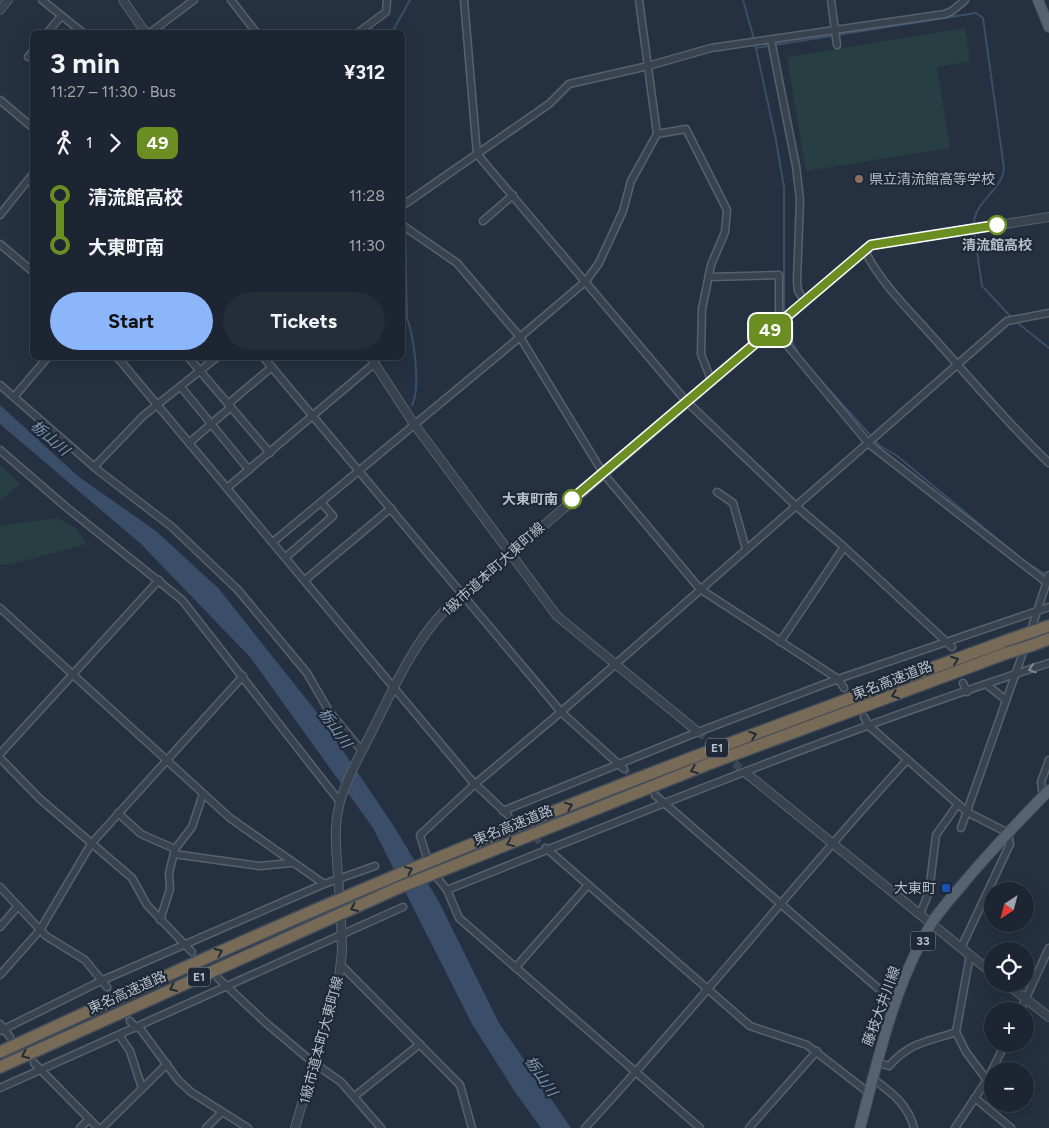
<!DOCTYPE html>
<html lang="en">
<head>
<meta charset="utf-8">
<style>
  body { margin:0; font-family:Figtree,"Noto Sans JP",sans-serif; background:#252d39; color:#f1f3f6; height:100vh; display:flex; flex-direction:column; font-size:19px; white-space:nowrap }
  * { box-sizing:border-box; margin:0 }
  p { font-size:16px; color:#a0a5ab }
  .icon { flex:none; width:28px; height:28px; fill:none; stroke:currentColor; stroke-width:2; stroke-linecap:round; stroke-linejoin:round }
  .map { position:relative; flex:1; overflow:hidden }
  .side { position:absolute; left:30px; top:30px; width:375px; height:330px; display:flex; flex-direction:column; background:#1c2531; border-radius:8px; box-shadow:0 5px 20px #0002,0 0 0 1px #3a424d }
  .side>* { flex:none }
  .badge { padding:0 10px; border-radius:8px; font-size:18px; line-height:32px }
  .needle { width:32px; rotate:216deg }
  .controls { position:absolute; left:984px; top:882px; display:grid; gap:10px }
  .controls a { display:grid; place-items:center; width:50px; height:50px; border-radius:50%; background:#1c2531; box-shadow:0 5px 20px #0002,0 0 0 1px #3a424d; font-size:25px }
  .map>.badge { position:absolute; translate:-50% -50%; box-shadow:0 0 0 2px #fff }
  .legs { display:flex; align-items:center; gap:8px; height:55px; padding:0 20px; font-size:16px }
  .legs p { margin-inline-start:auto }
  .head { display:flex; align-items:center; justify-content:space-between; height:85px; padding:0 20px }
  h1 { font-size:28px; font-weight:700; line-height:38px }
  .cta { display:flex; gap:10px; margin-top:auto; padding:10px 20px }
  .cta a { flex:1; height:58px; border-radius:30px; background:#8bb6fa; color:#111; font-size:20px; font-weight:700; line-height:58px; text-align:center }
  .cta a+a { background:#252d39; color:#f1f3f6 }
  ul { padding:0 20px; list-style:none }
  li { display:flex; align-items:center; gap:18px; height:50px; font-size:19px }
  li i { display:grid; place-items:center; width:8px; height:100%; margin:0 6px; background:currentColor }
  li i::after { content:''; width:12px; height:12px; margin:-6px; border:4px solid; border-radius:50%; background:#1c2531 }
  li p { margin-inline-start:auto }
  li:first-child i { background:linear-gradient(#0000 50%,currentColor 0) }
  li:last-child i { background:linear-gradient(currentColor 50%,#0000 0) }
  .map>svg:first-child { display:block }
  .green { fill:#273e42 }
  .water { fill:#3a4e6a }
  .lines { fill:none; stroke-linecap:round; stroke-linejoin:round }
  .stream { stroke:#3a4e6a; stroke-width:2 }
  .minor-tunnel { stroke:#3b4656; stroke-width:6; stroke-dasharray:6 3; stroke-linecap:butt }
  .tertiary-tunnel { stroke:#3b4656; stroke-width:8; stroke-dasharray:8 4; stroke-linecap:butt }
  .minor-casing { stroke:#57616e; stroke-width:9 }
  .tertiary-casing { stroke:#57616e; stroke-width:10 }
  .primary-casing { stroke:#434c5a; stroke-width:12 }
  .motorway-casing { stroke:#444e5b; stroke-width:14 }
  .minor { stroke:#394350; stroke-width:6 }
  .tertiary { stroke:#394350; stroke-width:8 }
  .primary { stroke:#576270; stroke-width:10 }
  .motorway { stroke:#776a56; stroke-width:11 }
  .motorway-bridge-casing { stroke:#444e5b; stroke-width:14; stroke-linecap:butt }
  .motorway-bridge { stroke:#776a56; stroke-width:11 }
  .oneway { stroke:#222b38 }
  .oneway2 { stroke:#7e8794 }
  .line-1-casing { stroke:#fff; stroke-width:11 }
  .line-1 { stroke:#6b8e23; stroke-width:8 }
  .education-dot { fill:#8d6e63; stroke:#1e2836; stroke-width:2 }
  .stop-1-dot { fill:#fff; stroke:#6b8e23; stroke-width:2.5 }
  .transit-dot { fill:#1a4fb4; stroke:#1e2836; stroke-width:2 }
  .labels { text-anchor:middle; stroke-width:4.5; stroke-linejoin:round; paint-order:stroke }
  .shield { fill:#1e2836; stroke:#88919e; stroke-width:1 }
  .shield-label { font-size:12px; font-weight:bold; fill:#b6becb }
  .poi-label { font-size:14px; fill:#b6becb; stroke:#1e2836; text-anchor:start }
  .stop-label { font-size:14px; font-weight:bold; fill:#b6becb; stroke:#1e2836 }
  .street-label { font-size:14px; fill:#b6becb; stroke:#1e2836 }
  .water-label { font-size:15px; font-style:italic; fill:#7c94b2; stroke:#1e2836 }
</style>
</head>
<body>
<div class="map">
<svg width="1049" height="1128" viewBox="0 0 1049 1128">
  <rect width="100%" height="100%" fill="#253141"/>
  <g class="green">
    <path d="M965 28 970 61 937 67 950 148 806 171 787 57Z"/>
    <path d="M0 465 20 484 0 501Z"/>
    <path d="M57 518 76 528 87 544 11 564 0 565V526Z"/>
  </g>
  <path class="water" d="M0 405 79 477 156 531 219 589 284 671 319 715 395 828 439 902 499 1023 571 1128H541L515 1092 472 1024 373 828 250 657 141 544 0 424Z"/>
  <g class="lines">
    <g class="stream">
      <path d="M743 0 754 39"/>
      <path d="M392 32 410 0"/>
      <path d="M755 44 776 140 784 187V316"/>
      <path d="M756 48 976 13 983 18 1004 168C1003 190 973 202 974 225"/>
      <path d="M402 196 404 202"/>
      <path d="M404 207 405 225"/>
      <path d="M405 229 407 318C414 337 421 388 412 405"/>
      <path d="M974 230 982 286 1012 318"/>
      <path d="M1015 321 1049 348"/>
      <path d="M785 323 788 334 798 353"/>
      <path d="M805 363 880 446 896 455 1024 561 1047 575"/>
    </g>
    <g class="minor-tunnel">
      <path d="M624 769 648 790"/>
      <path d="M508 815 545 847"/>
      <path d="M107 987 130 1021"/>
    </g>
    <path class="tertiary-tunnel" d="M698 732 746 773"/>
    <defs>
      <g id="minor">
        <path d="M42 0 82 32"/>
        <path d="M231 0 256 32"/>
        <path d="M464 0 477 154 686 401 796 506 844 547 952 647"/>
        <path d="M831 0 837 45"/>
        <path d="M48 32 61 16"/>
        <path d="M151 32 194 0"/>
        <path d="M359 32 386 12 387 0"/>
        <path d="M771 40 796 166 800 200 797 281 798 291 804 300"/>
        <path d="M28 57 32 52"/>
        <path d="M0 100 32 127"/>
        <path d="M657 134 686 129 727 210 725 232 711 265 702 309 701 354 711 380"/>
        <path d="M402 206 549 104 569 84 648 66 711 48 945 14 952 11 965 0"/>
        <path d="M0 215 32 175"/>
        <path d="M483 221 513 195"/>
        <path d="M402 225 457 263 520 337 603 473 700 589 838 679 844 688"/>
        <path d="M0 244 32 271"/>
        <path d="M864 249C879 281 909 310 932 336 971 379 1007 423 1049 463"/>
        <path d="M709 277 779 275V322L786 344 869 444 1046 582"/>
        <path d="M118 358 472 781 508 815"/>
        <path d="M189 358 270 453"/>
        <path d="M264 358 561 712 624 769"/>
        <path d="M0 385 99 471 172 527 238 590 307 673 329 711 362 751"/>
        <path d="M181 387 249 470"/>
        <path d="M14 397 47 358"/>
        <path d="M228 404 272 367"/>
        <path d="M189 443 231 407"/>
        <path d="M0 450 66 507 182 600 340 802"/>
        <path d="M95 466 143 416 216 358"/>
        <path d="M227 488 375 363"/>
        <path d="M717 492 733 503 746 549"/>
        <path d="M273 542 520 337 586 281 599 263 623 211 631 181 657 134 639 0"/>
        <path d="M286 557 333 516 321 502"/>
        <path d="M305 580 391 508"/>
        <path d="M0 608 230 818 324 884"/>
        <path d="M1030 633 1049 575"/>
        <path d="M780 642 844 547"/>
        <path d="M963 683 967 692"/>
        <path d="M987 685 1006 700"/>
        <path d="M864 717 869 726 967 812 1008 833 1010 844 961 948"/>
        <path d="M0 754 159 580"/>
        <path d="M0 758 40 799 132 878 147 905 192 952"/>
        <path d="M655 795 895 1003"/>
        <path d="M1043 796 1041 782 1049 760"/>
        <path d="M503 811 698 732 838 679 1049 607"/>
        <path d="M118 813 141 834 175 849"/>
        <path d="M961 828 1025 647"/>
        <path d="M546 848 750 1026 807 1045 869 1093"/>
        <path d="M174 854 259 866 292 863"/>
        <path d="M426 855 420 835 475 784 561 712 1007 321 1049 313"/>
        <path d="M439 880 447 890 459 918 700 1128"/>
        <path d="M0 887 46 936 85 960 107 987"/>
        <path d="M447 890C646 810 845 729 1049 663"/>
        <path d="M920 914 929 892 936 835 958 804"/>
        <path d="M160 920 170 889 169 873 175 849 192 827 203 794"/>
        <path d="M0 927 18 906"/>
        <path d="M970 955 956 1032 966 1052 987 1080"/>
        <path d="M341 965 460 1085 472 1128"/>
        <path d="M516 967 588 885"/>
        <path d="M0 975 40 930 91 844 243 676"/>
        <path d="M218 978 266 1023 311 1061 341 1082 381 1128"/>
        <path d="M1020 1011 1049 948"/>
        <path d="M130 1021 136 1028"/>
        <path d="M0 1024 10 1037"/>
        <path d="M139 1027 178 1080 191 1092 248 1128"/>
        <path d="M0 1031 103 980 324 884 375 866"/>
        <path d="M119 1035 130 1051 142 1088"/>
        <path d="M876 1062 889 1066C910 1042 927 1042 956 1032"/>
        <path d="M34 1063 98 1128"/>
        <path d="M872 1078C891 1092 908 1104 914 1128"/>
        <path d="M0 1088 403 907"/>
        <path d="M355 1096 420 1044"/>
        <path d="M975 1098 1011 1128"/>
        <path d="M80 1128 89 1119"/>
        <path d="M102 1128 167 1064"/>
        <path d="M206 1128 222 1112"/>
        <path d="M585 1128C696 1008 797 880 907 760"/>
        <path d="M749 1128 817 1051"/>
        <path d="M955 1128 987 1080 1005 1044"/>
      </g>
      <g id="tertiary">
        <path d="M123 0 145 32"/>
        <path d="M0 10 8 0"/>
        <path d="M371 358 414 424 557 616 698 732"/>
        <path d="M746 773 992 973"/>
        <path d="M339 891C338 865 333 837 338 811 343 785 357 761 369 737 391 694 411 646 445 610L871 245 1049 217"/>
        <path d="M1007 984 1049 1017"/>
        <path d="M295 1128 339 977 342 952 341 921"/>
      </g>
      <g id="primary">
        <path d="M1038 0 1049 27"/>
        <path d="M860 1128C878 1059 894 986 931 924 940 910 951 898 962 885 989 852 1019 821 1049 790"/>
      </g>
      <g id="motorway">
        <path d="M1034 631 1049 626"/>
        <path d="M1030 646 1049 639"/>
        <path d="M0 1052C141 987 283 922 426 863 619 783 815 711 1011 639"/>
        <path d="M0 1067 398 888 711 763 1007 653"/>
      </g>
    </defs>
    <use href="#minor" class="minor-casing"/>
    <use href="#tertiary" class="tertiary-casing"/>
    <use href="#primary" class="primary-casing"/>
    <use href="#motorway" class="motorway-casing"/>
    <use href="#minor" class="minor"/>
    <use href="#tertiary" class="tertiary"/>
    <use href="#primary" class="primary"/>
    <use href="#motorway" class="motorway"/>
    <defs>
      <g id="motorway-bridge">
        <path d="M1011 639 1034 631"/>
        <path d="M1007 653 1030 646"/>
      </g>
    </defs>
    <use href="#motorway-bridge" class="motorway-bridge-casing"/>
    <use href="#motorway-bridge" class="motorway-bridge"/>
  </g>
  <defs><path id="oneway-chevron" d="M-2-3.5L2.5 0L-2 3.5" fill="none" stroke-width="1.6" stroke-linecap="round" stroke-linejoin="round" transform="scale(1.25)"/></defs>
  <g class="oneway">
    <use href="#oneway-chevron" transform="translate(955 660) rotate(-20)"/>
    <use href="#oneway-chevron" transform="translate(895 695) rotate(159)"/>
    <use href="#oneway-chevron" transform="translate(753 735) rotate(-20)"/>
    <use href="#oneway-chevron" transform="translate(694 770) rotate(158)"/>
    <use href="#oneway-chevron" transform="translate(569 806) rotate(-22)"/>
    <use href="#oneway-chevron" transform="translate(510 843) rotate(158)"/>
    <use href="#oneway-chevron" transform="translate(409 870) rotate(-24)"/>
    <use href="#oneway-chevron" transform="translate(354 908) rotate(156)"/>
    <use href="#oneway-chevron" transform="translate(219 952) rotate(-24)"/>
    <use href="#oneway-chevron" transform="translate(173 988) rotate(156)"/>
    <use href="#oneway-chevron" transform="translate(25 1055) rotate(155)"/>
  </g>
  <use class="oneway2" href="#oneway-chevron" transform="translate(1032 669) rotate(162)"/>
  <g class="lines">
    <defs>
      <path id="line-1" d="M572 499 871 245 997 225"/>
    </defs>
    <use href="#line-1" class="line-1-casing"/>
    <use href="#line-1" class="line-1"/>
  </g>
  <circle class="education-dot" cx="859" cy="179" r="5"/>
  <g class="stop-1-dot">
    <circle cx="997" cy="225" r="9"/>
    <circle cx="572" cy="499" r="9"/>
  </g>
  <rect class="transit-dot" x="941" y="883" width="10" height="10" rx="2.5"/>
  <g class="labels">
    <g class="shield">
      <rect x="706" y="738.5" width="22" height="19" rx="4"/>
      <rect x="910.5" y="931.5" width="25" height="19" rx="4"/>
      <rect x="188" y="967.5" width="22" height="19" rx="4"/>
    </g>
    <g class="shield-label">
      <text x="717" y="752">E1</text>
      <text x="923" y="945">33</text>
      <text x="199" y="981">E1</text>
    </g>
    <g class="poi-label">
      <text x="869" y="184">県立清流館高等学校</text>
      <text x="936" y="893" text-anchor="end">大東町</text>
    </g>
    <g class="stop-label">
      <text x="997" y="250">清流館高校</text>
      <text x="558" y="504" text-anchor="end">大東町南</text>
    </g>
    <g class="street-label">
      <text transform="translate(493 569) rotate(-42)" y="5">1級市道本町大東町線</text>
      <text transform="translate(892 680) rotate(-21)" y="5">東名高速道路</text>
      <text transform="translate(513 825) rotate(-22)" y="5">東名高速道路</text>
      <text transform="translate(127 992) rotate(-24)" y="5">東名高速道路</text>
      <text transform="translate(881 1006) rotate(-70)" y="5">藤枝大井川線</text>
      <text transform="translate(321 1040) rotate(-75)" y="5">1級市道本町大東町線</text>
    </g>
    <g class="water-label">
      <text transform="translate(50 438) rotate(40)" y="5">栃山川</text>
      <text transform="translate(335 728) rotate(54)" y="5">栃山川</text>
      <text transform="translate(541 1076) rotate(56)" y="5">栃山川</text>
    </g>
  </g>
</svg>
<div class="controls">
<a><svg class="needle" viewBox="-14 -14 28 28"><path d="M0-13l5 13h-10z" fill="#e53935"/><path d="M0 13l5-13h-10z" fill="#a0a5ab"/></svg></a>
<a><svg class="icon" aria-label="locate" viewBox="0 0 24 24"><circle cx="12" cy="12" r="6"/><path d="M12 2v4M12 18v4M2 12h4M18 12h4"/></svg></a>
<a>+</a>
<a>−</a>
</div>
<b class="badge" style="left:770px;top:330px;background:#6b8e23;color:#fff">49</b>
<section class="side">
<div class="head"><div><h1>3 min</h1><p>11:27 – 11:30 · Bus</p></div><b>¥312</b></div>
<div class="legs"><svg class="icon" aria-label="walk" viewBox="0 0 24 24"><circle cx="13" cy="4" r="2"/><path d="M13 8l-2 6 4 7M11 14l-3 7M7 12l3-4h3l4 4"/></svg>1<svg class="icon" aria-label="forward" viewBox="0 0 24 24"><path d="M9 5l7 7-7 7"/></svg><b class="badge" style="background:#6b8e23;color:#fff">49</b></div>
<ul>
<li><i style="color:#6b8e23"></i><b>清流館高校</b><p>11:28</p></li>
<li><i style="color:#6b8e23"></i><b>大東町南</b><p>11:30</p></li>
</ul>
<div class="cta"><a>Start</a><a>Tickets</a></div>
</section>
</div>
</body>
</html>
